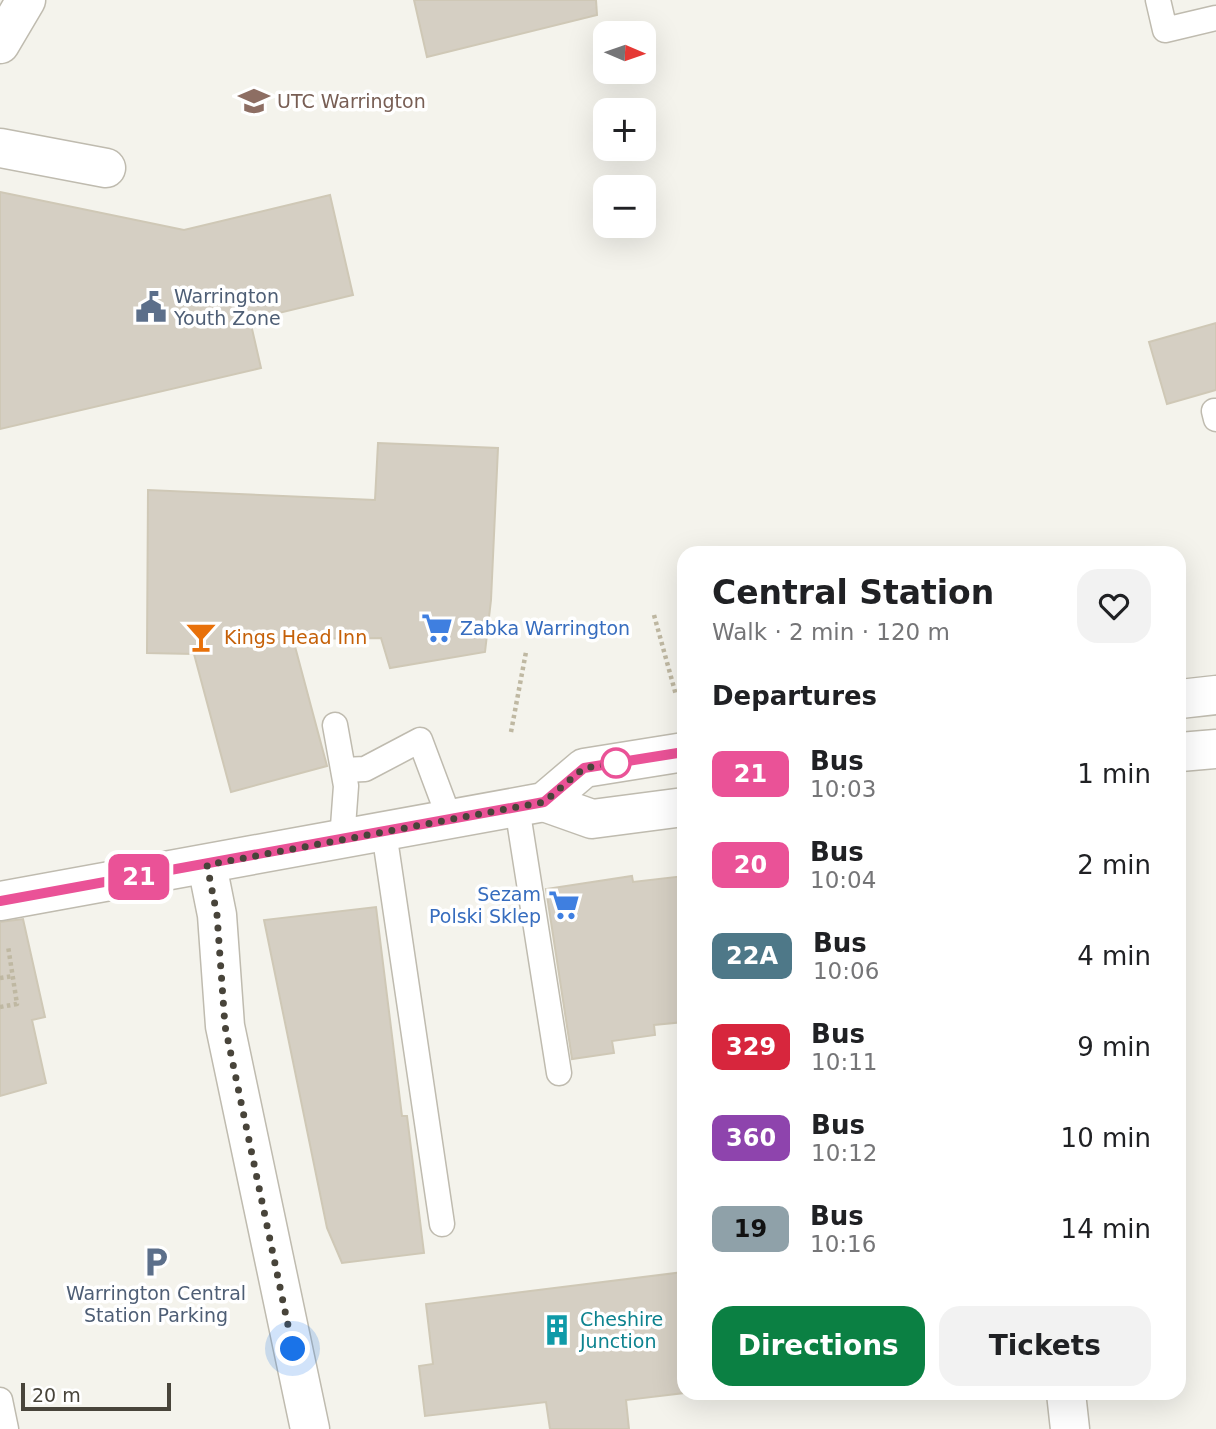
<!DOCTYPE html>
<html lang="en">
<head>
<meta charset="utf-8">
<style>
  body { margin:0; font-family:"DejaVu Sans",sans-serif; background:#f2f2f2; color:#202124; height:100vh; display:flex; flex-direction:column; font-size:26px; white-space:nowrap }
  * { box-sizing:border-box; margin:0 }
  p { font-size:23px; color:#757577 }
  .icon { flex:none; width:38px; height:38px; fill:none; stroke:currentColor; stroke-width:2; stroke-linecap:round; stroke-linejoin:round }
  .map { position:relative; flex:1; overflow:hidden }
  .details { position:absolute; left:677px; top:546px; width:509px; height:854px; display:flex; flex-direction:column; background:#fff; border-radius:21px; box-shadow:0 7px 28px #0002 }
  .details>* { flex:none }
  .badge { padding:0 14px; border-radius:10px; font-size:24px; line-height:46px }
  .needle { width:46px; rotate:92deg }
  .buttons { position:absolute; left:593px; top:21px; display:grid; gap:14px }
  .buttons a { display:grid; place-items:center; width:63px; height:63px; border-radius:14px; background:#fff; box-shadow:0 7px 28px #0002; font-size:35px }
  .scale { position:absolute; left:21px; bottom:18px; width:150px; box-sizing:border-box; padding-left:7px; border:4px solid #48443a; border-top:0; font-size:19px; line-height:24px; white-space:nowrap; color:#48443a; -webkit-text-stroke:5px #fff; paint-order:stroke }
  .you { position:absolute; width:35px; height:35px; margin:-18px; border:5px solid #fff; border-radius:50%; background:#1a73e8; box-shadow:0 0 0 10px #1a73e833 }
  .map>.badge { position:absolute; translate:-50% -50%; box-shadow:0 0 0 4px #fff }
  h2 { padding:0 35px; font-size:26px; line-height:63px }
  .round { display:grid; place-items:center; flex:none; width:74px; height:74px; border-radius:21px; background:#f2f2f2 }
  .head { display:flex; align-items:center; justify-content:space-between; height:119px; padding:0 35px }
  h1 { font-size:33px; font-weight:600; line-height:52px }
  .cta { display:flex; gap:14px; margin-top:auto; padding:14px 35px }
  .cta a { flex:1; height:80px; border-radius:21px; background:#0b8043; color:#fff; font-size:28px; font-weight:600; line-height:80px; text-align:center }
  .cta a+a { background:#f2f2f2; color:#202124 }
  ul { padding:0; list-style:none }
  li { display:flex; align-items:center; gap:21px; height:91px; padding:0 35px }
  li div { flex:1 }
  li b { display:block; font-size:26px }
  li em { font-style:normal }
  li .badge { min-width:77px; font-weight:700; text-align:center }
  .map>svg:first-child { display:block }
  .building { fill:#d5cfc3; stroke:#cfc8b6; stroke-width:2 }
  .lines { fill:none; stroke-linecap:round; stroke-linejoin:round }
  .service-casing { stroke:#bfbbaf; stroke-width:27 }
  .minor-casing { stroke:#bfbbaf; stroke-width:41 }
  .path { stroke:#bfb8a2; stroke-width:4.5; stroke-dasharray:3.5 3.5; stroke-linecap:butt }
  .service { stroke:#fff; stroke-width:24 }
  .minor { stroke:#fff; stroke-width:38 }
  .line-casing { stroke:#fff; stroke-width:16 }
  .line { stroke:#ea5297; stroke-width:10 }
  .walk { stroke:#48443a; stroke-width:7; stroke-dasharray:0 12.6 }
  .stop-dot { fill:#fff; stroke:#ea5297; stroke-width:3.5 }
  .labels { text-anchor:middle; stroke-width:7; stroke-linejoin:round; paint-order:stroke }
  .education-label { font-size:19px; fill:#785e54; stroke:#fff; text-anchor:start }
  .service-label { font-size:19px; fill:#4e5e75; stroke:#fff; text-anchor:start }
  .shop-label { font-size:19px; fill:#366cbe; stroke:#fff; text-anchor:start }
  .food-label { font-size:19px; fill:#c56008; stroke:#fff; text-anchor:start }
  .culture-label { font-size:19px; fill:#0d838f; stroke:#fff; text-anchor:start }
</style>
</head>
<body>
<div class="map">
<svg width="1216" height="1429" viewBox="0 0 1216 1429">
  <rect width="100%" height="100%" fill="#f4f3ec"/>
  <g class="building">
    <path d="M414 0H596L597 15 427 57Z"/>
    <path d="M0 192 184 230 330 195 353 295 250 320 261 368 0 429Z"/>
    <path d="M1216 323V390L1167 404 1149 342Z"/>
    <path d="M378 443 498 448 491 600 485 652 390 668 381 638 293 639 327 766 231 792 194 654 147 653 148 490 375 500Z"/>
    <path d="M632 876 633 882 684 876V1022L654 1025 655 1035 612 1041 614 1053 572 1059 546 889Z"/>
    <path d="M376 907 402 1116H407L424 1253 342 1263 327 1228 264 920Z"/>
    <path d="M23 919 45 1017 32 1020 46 1083 0 1096V922Z"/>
    <path d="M684 1272V1393L626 1400 629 1429H550L546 1402 425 1416 419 1366 433 1364 426 1304Z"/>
  </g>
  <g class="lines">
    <defs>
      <g id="service">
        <path d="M1158 0 1165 30 1216 18"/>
        <path d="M1216 411H1214L1216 419"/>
        <path d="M335 725 346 786 342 840"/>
        <path d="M344 770 365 769 420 740 450 820"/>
        <path d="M517 807 559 1073"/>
        <path d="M384 832 442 1224"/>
        <path d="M0 1400 6 1429"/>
      </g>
      <g id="minor">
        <path d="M0 44 26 0"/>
        <path d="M0 148 106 168"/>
        <path d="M1180 699 1216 695"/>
        <path d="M1180 752 1216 749"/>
        <path d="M544 802 592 819 684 807"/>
        <path d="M207 865 217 915 225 1026 310 1429"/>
        <path d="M0 901 544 802 584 768 684 752"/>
        <path d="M1066 1393 1070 1429"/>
      </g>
    </defs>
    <use href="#service" class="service-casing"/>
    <use href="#minor" class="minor-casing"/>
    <g class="path">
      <path d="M654 615 676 695"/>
      <path d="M511 732 526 652"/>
      <path d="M0 978 13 976"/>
      <path d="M0 1007 17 1004 8 946"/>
    </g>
    <use href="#service" class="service"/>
    <use href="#minor" class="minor"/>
  </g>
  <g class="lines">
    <defs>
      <path id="line" d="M0 901 544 802 584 768 684 752"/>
    </defs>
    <use href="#line" class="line-casing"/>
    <use href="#line" class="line"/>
    <path class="walk" d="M293 1349 225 1026 217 915 207 865 544 802 584 768 616 763"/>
  </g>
  <defs>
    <symbol id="school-bare" viewBox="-9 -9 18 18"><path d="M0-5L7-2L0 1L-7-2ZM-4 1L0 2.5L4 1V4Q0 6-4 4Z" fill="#8d6e63" stroke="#fff" stroke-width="2.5" paint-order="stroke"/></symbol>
    <symbol id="civic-bare" viewBox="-9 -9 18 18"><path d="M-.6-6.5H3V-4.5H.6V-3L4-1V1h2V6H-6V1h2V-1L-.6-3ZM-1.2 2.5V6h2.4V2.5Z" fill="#5c6f8a" stroke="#fff" stroke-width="2.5" paint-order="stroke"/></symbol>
    <symbol id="supermarket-bare" viewBox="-9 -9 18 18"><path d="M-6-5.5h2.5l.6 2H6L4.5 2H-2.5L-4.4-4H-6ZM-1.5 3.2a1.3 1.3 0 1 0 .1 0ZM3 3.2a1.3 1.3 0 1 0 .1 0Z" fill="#3f7fe0" stroke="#fff" stroke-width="2.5" paint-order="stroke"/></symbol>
    <symbol id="bar-bare" viewBox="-9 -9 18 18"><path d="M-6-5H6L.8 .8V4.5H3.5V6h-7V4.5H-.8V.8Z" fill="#e8710a" stroke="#fff" stroke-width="2.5" paint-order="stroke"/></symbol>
    <symbol id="parking-bare" viewBox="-9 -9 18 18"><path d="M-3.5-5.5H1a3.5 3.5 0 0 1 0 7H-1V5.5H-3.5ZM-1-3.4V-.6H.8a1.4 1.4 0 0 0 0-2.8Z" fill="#5c6f8a" stroke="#fff" stroke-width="2.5" paint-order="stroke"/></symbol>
    <symbol id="building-bare" viewBox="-9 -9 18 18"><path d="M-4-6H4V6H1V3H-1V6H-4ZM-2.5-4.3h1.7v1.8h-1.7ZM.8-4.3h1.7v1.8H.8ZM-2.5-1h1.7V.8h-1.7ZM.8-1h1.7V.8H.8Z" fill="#0f9aa8" stroke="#fff" stroke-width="2.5" paint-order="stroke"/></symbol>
  </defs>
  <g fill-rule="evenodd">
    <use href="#school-bare" x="232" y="79" width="44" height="44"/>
    <use href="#civic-bare" x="129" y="285" width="44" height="44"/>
    <use href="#supermarket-bare" x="415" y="606" width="44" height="44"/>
    <use href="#bar-bare" x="179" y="615" width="44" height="44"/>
    <use href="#supermarket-bare" x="542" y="883" width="44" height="44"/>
    <use href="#parking-bare" x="134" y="1240" width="44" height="44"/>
    <use href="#building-bare" x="535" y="1308" width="44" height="44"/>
  </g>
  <circle class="stop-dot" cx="616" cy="763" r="14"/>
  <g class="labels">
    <g class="education-label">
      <text x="277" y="108">UTC Warrington</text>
    </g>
    <g class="service-label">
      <text x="174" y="303">Warrington<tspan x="174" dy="22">Youth Zone</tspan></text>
      <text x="156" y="1300" text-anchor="middle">Warrington Central<tspan x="156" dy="22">Station Parking</tspan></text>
    </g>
    <g class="shop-label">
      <text x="460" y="635">Zabka Warrington</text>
      <text x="541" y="901" text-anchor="end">Sezam<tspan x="541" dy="22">Polski Sklep</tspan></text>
    </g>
    <g class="food-label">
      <text x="224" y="644">Kings Head Inn</text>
    </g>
    <g class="culture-label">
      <text x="580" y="1326">Cheshire<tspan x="580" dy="22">Junction</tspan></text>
    </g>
  </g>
</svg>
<div class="buttons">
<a><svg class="needle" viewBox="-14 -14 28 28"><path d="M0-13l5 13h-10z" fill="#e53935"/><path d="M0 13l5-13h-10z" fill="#757577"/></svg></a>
<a>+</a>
<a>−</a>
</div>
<div class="scale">20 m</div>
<div class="you" style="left:293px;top:1349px"></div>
<b class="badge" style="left:139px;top:877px;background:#ea5297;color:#fff">21</b>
<section class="details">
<div class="head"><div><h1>Central Station</h1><p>Walk · 2 min · 120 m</p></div><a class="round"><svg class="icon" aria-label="heart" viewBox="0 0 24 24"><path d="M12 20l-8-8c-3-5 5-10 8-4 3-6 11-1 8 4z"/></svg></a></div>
<h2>Departures</h2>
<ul>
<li><span class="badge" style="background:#ea5297;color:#fff">21</span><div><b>Bus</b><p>10:03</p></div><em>1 min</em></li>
<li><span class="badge" style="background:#ea5297;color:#fff">20</span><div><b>Bus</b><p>10:04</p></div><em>2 min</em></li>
<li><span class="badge" style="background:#4e7888;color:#fff">22A</span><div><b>Bus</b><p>10:06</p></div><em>4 min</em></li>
<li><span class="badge" style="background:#d7263d;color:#fff">329</span><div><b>Bus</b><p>10:11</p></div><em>9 min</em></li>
<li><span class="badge" style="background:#8e44ad;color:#fff">360</span><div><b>Bus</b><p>10:12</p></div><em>10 min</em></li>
<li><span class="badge" style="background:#8fa1a9;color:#111">19</span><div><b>Bus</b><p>10:16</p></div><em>14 min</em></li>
</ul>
<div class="cta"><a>Directions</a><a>Tickets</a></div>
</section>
</div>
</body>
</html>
